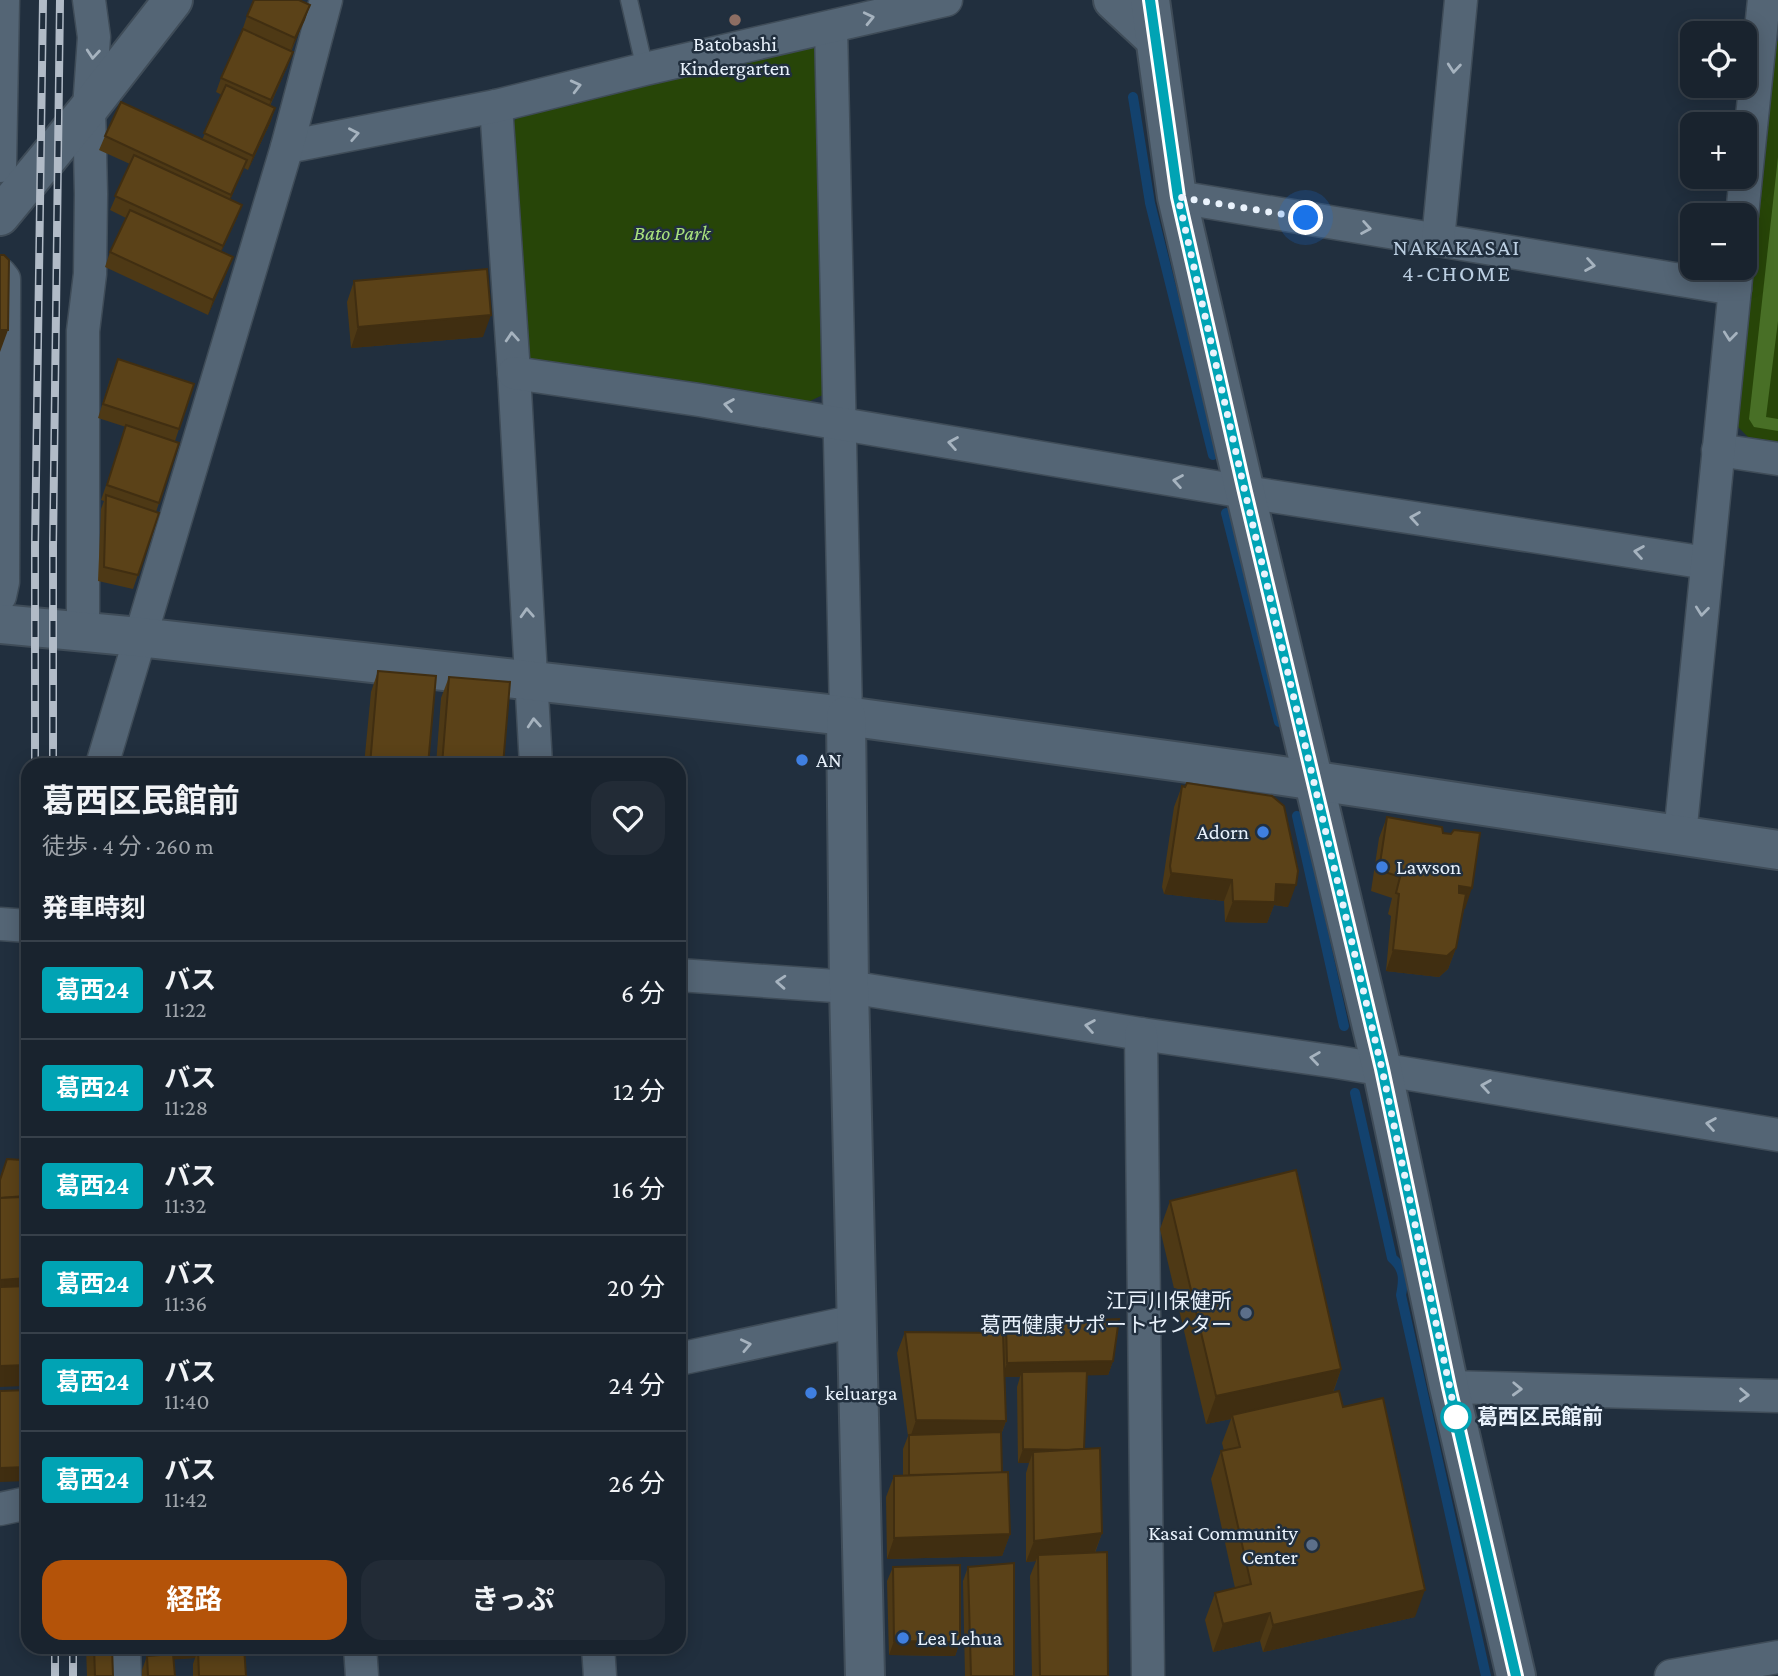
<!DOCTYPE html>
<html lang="ja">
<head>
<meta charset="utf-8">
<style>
  body { margin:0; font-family:"Crimson Pro","Noto Sans JP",serif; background:#222b36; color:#f1f3f6; height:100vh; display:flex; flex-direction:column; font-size:26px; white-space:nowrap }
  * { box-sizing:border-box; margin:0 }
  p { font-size:23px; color:#9fa4aa }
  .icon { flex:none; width:38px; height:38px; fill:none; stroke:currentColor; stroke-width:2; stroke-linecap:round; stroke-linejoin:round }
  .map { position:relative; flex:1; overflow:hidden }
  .side { position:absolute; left:21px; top:758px; width:665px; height:896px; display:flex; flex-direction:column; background:#19232e; border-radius:21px; box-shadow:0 4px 18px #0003,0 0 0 2px #37404a }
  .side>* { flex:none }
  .badge { padding:0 14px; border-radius:5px; font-size:24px; line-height:46px }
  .controls { position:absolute; left:1680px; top:21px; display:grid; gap:14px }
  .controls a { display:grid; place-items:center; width:77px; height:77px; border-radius:14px; background:#19232e; box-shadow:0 4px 18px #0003,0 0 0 2px #37404a; font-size:35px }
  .you { position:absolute; width:35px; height:35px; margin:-18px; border:5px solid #fff; border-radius:50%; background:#1a73e8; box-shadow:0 0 0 10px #1a73e833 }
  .map>.badge { position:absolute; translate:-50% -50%; box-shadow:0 0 0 4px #fff }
  h2 { padding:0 21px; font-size:26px; line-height:63px }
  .round { display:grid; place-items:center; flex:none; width:74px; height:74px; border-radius:21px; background:#222b36 }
  .headline { display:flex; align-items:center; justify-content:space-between; height:119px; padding:0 21px }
  h1 { font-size:33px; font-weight:700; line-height:52px }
  .cta { display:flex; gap:14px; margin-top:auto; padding:14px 21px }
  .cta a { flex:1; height:80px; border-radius:21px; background:#b45309; color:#fff; font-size:28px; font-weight:700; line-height:80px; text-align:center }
  .cta a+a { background:#222b36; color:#f1f3f6 }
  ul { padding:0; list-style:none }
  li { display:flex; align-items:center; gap:21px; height:98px; padding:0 21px; border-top:2px solid #37404a }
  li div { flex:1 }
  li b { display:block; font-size:26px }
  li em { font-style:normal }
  li .badge { min-width:77px; font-weight:700; text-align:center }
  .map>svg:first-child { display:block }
  .green { fill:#274508 }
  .forest { fill:#486f26 }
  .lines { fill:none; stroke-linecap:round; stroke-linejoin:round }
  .stream { stroke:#13426e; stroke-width:10 }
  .service-casing { stroke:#3f4c58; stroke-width:19 }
  .minor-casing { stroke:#3f4c58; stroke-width:35 }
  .tertiary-casing { stroke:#3f4c58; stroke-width:42 }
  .service { stroke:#546575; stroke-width:16 }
  .minor { stroke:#546575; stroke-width:32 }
  .tertiary { stroke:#546575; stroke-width:38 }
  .rail-casing { stroke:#b1bbc7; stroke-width:8 }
  .rail { stroke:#212f3e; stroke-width:5; stroke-dasharray:16; stroke-linecap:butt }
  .wall { fill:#4e3915 }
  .shaded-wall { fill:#402e11 }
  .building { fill:#5b4218; stroke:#402e11; stroke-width:2 }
  .oneway { stroke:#a6b3bf }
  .line-casing { stroke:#fff; stroke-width:16 }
  .line { stroke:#00a3b4; stroke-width:10 }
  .walk { stroke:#e9f2fc; stroke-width:7; stroke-dasharray:0 12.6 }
  .education-dot { fill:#8d6e63; stroke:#212f3e; stroke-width:2.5 }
  .shop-dot { fill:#3f7fe0; stroke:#212f3e; stroke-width:2.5 }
  .service-dot { fill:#5c6f8a; stroke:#212f3e; stroke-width:2.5 }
  .stop-dot { fill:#fff; stroke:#00a3b4; stroke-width:3.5 }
  .labels { text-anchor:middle; stroke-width:5; stroke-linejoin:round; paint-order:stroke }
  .poi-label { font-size:21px; fill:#e9f2fc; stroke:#212f3e; text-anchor:start }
  .park-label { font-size:21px; font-style:italic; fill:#a9e27e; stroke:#212f3e }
  .stop-label { font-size:21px; font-weight:bold; fill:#e9f2fc; stroke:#212f3e; text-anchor:start }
  .neighbourhood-label { font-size:23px; letter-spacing:2px; fill:#bccfe2; stroke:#212f3e }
</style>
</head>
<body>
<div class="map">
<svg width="1778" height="1676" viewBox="0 0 1778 1676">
  <rect width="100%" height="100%" fill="#212f3e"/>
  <g class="green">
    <path d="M1777 41H1778V442L1748 437 1736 425Z"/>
    <path d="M811 45 821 56 827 393 810 401 537 371 524 355 512 123 522 113Z"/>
  </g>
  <path class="forest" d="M1778 157V321L1766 417 1778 419V431L1754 427 1749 419Z"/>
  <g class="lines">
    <g class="stream">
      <path d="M1133 97 1150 203 1213 455"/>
      <path d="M1226 513 1279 722"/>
      <path d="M1297 816 1344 1026"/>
      <path d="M1355 1093 1392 1258C1405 1269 1404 1280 1401 1295L1486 1676"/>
    </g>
    <defs>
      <path id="service" d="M629 0 645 69"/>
      <g id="minor">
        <path d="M831 27 846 716"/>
        <path d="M496 106 514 373 536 765"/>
        <path d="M287 147 496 106 645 69 946 0"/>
        <path d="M0 166 3 0"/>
        <path d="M1177 197 1735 289"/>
        <path d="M1742 215 1764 0"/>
        <path d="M1438 240 1461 0"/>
        <path d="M0 274 4 279V295L3 582 0 596"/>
        <path d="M514 373 699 400 1245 492 1707 563"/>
        <path d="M1718 450 1778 459"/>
        <path d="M83 631V331L90 274 91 194 89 108 94 37 89 0"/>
        <path d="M102 765 287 147 326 0"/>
        <path d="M1680 835 1737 268"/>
        <path d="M0 924 28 926"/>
        <path d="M679 975 849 987 1141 1034 1337 1062 1778 1135"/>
        <path d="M1141 1034 1148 1676"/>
        <path d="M679 1359 856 1321"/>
        <path d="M1449 1387 1778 1396"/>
        <path d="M0 1509 28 1503"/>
        <path d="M124 1647 125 1676"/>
        <path d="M360 1647 362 1676"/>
        <path d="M598 1647 600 1676"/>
        <path d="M1671 1676 1778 1657"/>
      </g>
      <g id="tertiary">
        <path d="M1113 0 1154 38"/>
        <path d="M1150 0 1177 197 1245 492 1382 1069 1449 1387 1516 1676"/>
        <path d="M0 216 89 108 173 0"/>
        <path d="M0 624 139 637 846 716 1276 775 1778 850"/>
        <path d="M846 716 849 987 865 1676"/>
      </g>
    </defs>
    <use href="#service" class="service-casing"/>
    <use href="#minor" class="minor-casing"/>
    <use href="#tertiary" class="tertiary-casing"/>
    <use href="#service" class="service"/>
    <use href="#minor" class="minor"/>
    <use href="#tertiary" class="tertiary"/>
    <defs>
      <g id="rail">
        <path d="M35 765V546L43 0"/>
        <path d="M53 765V546L60 0"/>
        <path d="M55 1647V1676"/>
        <path d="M73 1647V1676"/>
      </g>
    </defs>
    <use href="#rail" class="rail-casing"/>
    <use href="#rail" class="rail"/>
  </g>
  <g class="wall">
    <path d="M301 1 310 5 291 52 287 67 270 106 275 108 270 123 248 170 244 168 230 200 242 205 236 220 221 252 227 272 208 315 105 267 110 252 126 218 110 210 130 164 99 150 105 136 202 140 222 95 216 92 221 78 242 31 247 16Z"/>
    <path d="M354 281 483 337 351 348 347 302Z"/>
    <path d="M112 373 194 384 175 441 179 443 156 512 159 513 133 589 98 581 101 509 104 501 101 500 126 427 98 418Z"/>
    <path d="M378 671 428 765H364L371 692Z"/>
    <path d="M449 677 503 765H436L441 698Z"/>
    <path d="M1182 786 1288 907 1274 905 1267 923 1225 922 1224 901 1164 894 1162 887 1174 807Z"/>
    <path d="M1387 817 1443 833 1465 909H1464L1456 948 1448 969 1439 977 1386 971 1391 916 1388 914 1392 898 1371 891 1379 838Z"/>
    <path d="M1170 1201 1341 1369 1333 1393 1343 1407 1415 1617 1263 1652 1260 1641 1213 1652 1205 1620 1215 1593 1235 1588 1211 1479 1221 1451H1224L1222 1443 1231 1419 1206 1424 1160 1229Z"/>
    <path d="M1006 1324 1113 1361 1108 1375H1087L1084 1449 1102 1533 1095 1553 1108 1676H1032L1030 1576 1036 1561 1026 1562V1473L1029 1463H1018L1017 1387 1020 1377H1004L1006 1421 1001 1435 1002 1473 1010 1534 1002 1556 887 1559 886 1497 894 1476 903 1475V1449L908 1436 897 1353 905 1332 1003 1334Z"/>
    <path d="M893 1567 960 1642 955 1656 889 1655 887 1581Z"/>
    <path d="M968 1567 1014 1676H965L963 1581Z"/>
    <path d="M86 1647H112L113 1676H87Z"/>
    <path d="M149 1647H226L225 1648 246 1676H193V1664L195 1658 174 1659 175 1676H142V1670L147 1656H150Z"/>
  </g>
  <g class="shaded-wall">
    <path d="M310 5 305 20 290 52 295 38Z"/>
    <path d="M293 52 287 67 265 115 271 100Z"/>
    <path d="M275 108 270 123 248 170 253 156Z"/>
    <path d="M247 160 241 175 226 209 231 195Z"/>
    <path d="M242 205 236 220 217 260 223 246Z"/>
    <path d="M233 257 227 272 208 315 213 300Z"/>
    <path d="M491 315 483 337 351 348 358 327Z"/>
    <path d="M0 330H8L0 352Z"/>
    <path d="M1171 873 1232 880 1224 901 1164 894Z"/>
    <path d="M1276 884 1296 885 1288 907 1274 905 1267 923 1225 922 1233 901Z"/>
    <path d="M1459 886 1472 888 1465 909 1451 907Z"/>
    <path d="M1456 948 1448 969 1439 977 1386 971 1393 950Z"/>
    <path d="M27 1278 22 1293 0 1294V1280Z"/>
    <path d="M1113 1361 1108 1375 1022 1377V1372L1020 1377H1002L1007 1363Z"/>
    <path d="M28 1365V1371L23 1386 0 1387V1366Z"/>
    <path d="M1341 1369 1331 1397 1232 1415 1231 1419 1206 1424 1216 1396Z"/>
    <path d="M916 1420 1006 1421 998 1442 909 1441Z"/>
    <path d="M1023 1449 1084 1450 1033 1452 1029 1463H1018Z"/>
    <path d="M28 1467V1481L0 1482V1468Z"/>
    <path d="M1102 1533 1094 1554 1038 1555 1036 1561 1026 1562 1034 1541Z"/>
    <path d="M1010 1534 1002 1556 887 1559 894 1538Z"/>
    <path d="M1425 1590 1415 1617 1263 1652 1273 1625Z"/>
    <path d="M1270 1613 1260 1641 1213 1652 1223 1624Z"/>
    <path d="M894 1641 960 1642 955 1656 889 1655Z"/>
    <path d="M156 1647H226L223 1655 198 1650 195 1658 151 1661Z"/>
  </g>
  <g class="building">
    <path d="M254 0H299L310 5 295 38 247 16Z"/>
    <path d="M243 29 293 52 271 100 221 78Z"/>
    <path d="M226 85 275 108 253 156 204 133Z"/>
    <path d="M121 102 247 160 231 195 105 136Z"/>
    <path d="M134 155 242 205 223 246 115 196Z"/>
    <path d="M130 210 233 257 213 300 110 252Z"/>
    <path d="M0 255H4L9 260 8 330H0Z"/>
    <path d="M487 269 491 315 358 327 354 281Z"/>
    <path d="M118 359 194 384 179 429 103 404Z"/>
    <path d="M126 425 179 443 159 503 107 485Z"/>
    <path d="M106 495 159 513 138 575 104 567Z"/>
    <path d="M378 671 436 676 428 765H370Z"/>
    <path d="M449 677 510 682 503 765H442Z"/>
    <path d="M1187 783 1272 796 1284 806 1298 871 1296 885 1276 884 1275 902 1233 901 1232 880 1171 873 1170 866 1182 786 1185 787Z"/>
    <path d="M1387 817 1442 827 1443 833 1451 834 1454 830 1480 833 1472 888 1459 886V893L1466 894 1456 948 1447 956 1393 950 1399 894 1396 893 1400 877 1379 870Z"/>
    <path d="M7 1159 22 1160 25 1196 0 1198V1180Z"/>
    <path d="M1296 1170 1341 1369 1216 1396 1170 1201Z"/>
    <path d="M22 1197 27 1278 0 1280V1198Z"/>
    <path d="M28 1286V1365L0 1366V1287Z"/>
    <path d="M1119 1319 1113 1361 1007 1363 1006 1324Z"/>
    <path d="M905 1332 1003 1333 1006 1421 916 1420Z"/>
    <path d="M1087 1371 1084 1449 1069 1450 1023 1449 1022 1372Z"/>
    <path d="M28 1390V1467L0 1468V1391Z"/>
    <path d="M1339 1391 1343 1407 1383 1398 1425 1590 1273 1625 1270 1613 1223 1624 1215 1593 1251 1584 1221 1451 1240 1447 1232 1415Z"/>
    <path d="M1001 1432 1002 1473 909 1475V1435Z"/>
    <path d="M1100 1448 1102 1533 1034 1541 1033 1452Z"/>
    <path d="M1008 1472 1010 1534 894 1538V1476Z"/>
    <path d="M1107 1552 1108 1676H1040L1038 1555Z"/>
    <path d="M1014 1563V1676H971L968 1567Z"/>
    <path d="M960 1565V1642L894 1641 893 1567Z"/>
    <path d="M94 1647H112L113 1676H95Z"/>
    <path d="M244 1647 246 1676H199L198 1650Z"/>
    <path d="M173 1654 175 1676H148L147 1656Z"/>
  </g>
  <defs><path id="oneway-chevron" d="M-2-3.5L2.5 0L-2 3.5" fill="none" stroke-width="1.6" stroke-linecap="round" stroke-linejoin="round" transform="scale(1.75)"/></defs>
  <g class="oneway">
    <use href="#oneway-chevron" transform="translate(869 18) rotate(-13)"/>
    <use href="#oneway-chevron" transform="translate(93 54) rotate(95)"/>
    <use href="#oneway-chevron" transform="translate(1454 68) rotate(95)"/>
    <use href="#oneway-chevron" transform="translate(576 86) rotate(-14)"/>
    <use href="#oneway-chevron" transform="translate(354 134) rotate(-11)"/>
    <use href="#oneway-chevron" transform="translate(1366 228) rotate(10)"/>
    <use href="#oneway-chevron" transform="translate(1590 265) rotate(9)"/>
    <use href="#oneway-chevron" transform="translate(1730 336) rotate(96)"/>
    <use href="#oneway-chevron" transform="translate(512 337) rotate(-94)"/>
    <use href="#oneway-chevron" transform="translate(729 405) rotate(-171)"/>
    <use href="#oneway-chevron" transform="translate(953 443) rotate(-170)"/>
    <use href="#oneway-chevron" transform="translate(1178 481) rotate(-170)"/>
    <use href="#oneway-chevron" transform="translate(1415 518) rotate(-171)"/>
    <use href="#oneway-chevron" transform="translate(1639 552) rotate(-171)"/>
    <use href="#oneway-chevron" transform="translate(1702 611) rotate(96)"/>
    <use href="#oneway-chevron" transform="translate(527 613) rotate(-93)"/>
    <use href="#oneway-chevron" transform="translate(534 723) rotate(-94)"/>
    <use href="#oneway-chevron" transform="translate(781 982) rotate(-176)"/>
    <use href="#oneway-chevron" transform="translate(1090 1026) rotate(-171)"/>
    <use href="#oneway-chevron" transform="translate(1315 1058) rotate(-172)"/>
    <use href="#oneway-chevron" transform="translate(1486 1086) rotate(-171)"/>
    <use href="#oneway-chevron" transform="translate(1711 1124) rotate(-171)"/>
    <use href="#oneway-chevron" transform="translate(746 1345) rotate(-12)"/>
    <use href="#oneway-chevron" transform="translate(1517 1389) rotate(2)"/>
    <use href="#oneway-chevron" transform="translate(1744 1395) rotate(2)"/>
  </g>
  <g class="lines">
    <defs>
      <path id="line" d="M1150 0 1178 197 1245 492 1382 1069 1449 1387 1516 1676"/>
    </defs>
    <use href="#line" class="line-casing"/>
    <use href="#line" class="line"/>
    <path class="walk" d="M1306 218 1178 197 1245 492 1382 1069 1456 1417"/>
  </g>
  <circle class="education-dot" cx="735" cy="20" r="7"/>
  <g class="shop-dot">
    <circle cx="802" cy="760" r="7"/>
    <circle cx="1263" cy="832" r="7"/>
    <circle cx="1382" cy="867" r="7"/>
    <circle cx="811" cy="1393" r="7"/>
    <circle cx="903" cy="1638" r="7"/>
  </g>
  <g class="service-dot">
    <circle cx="1246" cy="1313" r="7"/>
    <circle cx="1312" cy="1545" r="7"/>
  </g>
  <circle class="stop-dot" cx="1456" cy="1417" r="14"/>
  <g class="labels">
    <g class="poi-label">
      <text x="735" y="51" text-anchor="middle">Batobashi<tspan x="735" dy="24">Kindergarten</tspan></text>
      <text x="816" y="767">AN</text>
      <text x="1249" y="839" text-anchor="end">Adorn</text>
      <text x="1396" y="874">Lawson</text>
      <text x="1232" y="1308" text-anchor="end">江戸川保健所<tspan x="1232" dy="24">葛西健康サポートセンター</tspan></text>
      <text x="825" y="1400">keluarga</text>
      <text x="1298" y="1540" text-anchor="end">Kasai Community<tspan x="1298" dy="24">Center</tspan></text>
      <text x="917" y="1645">Lea Lehua</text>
    </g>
    <g class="park-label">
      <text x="672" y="240">Bato Park</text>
    </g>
    <g class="stop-label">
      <text x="1477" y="1424">葛西区民館前</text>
    </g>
    <g class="neighbourhood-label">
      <text x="1457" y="255">NAKAKASAI<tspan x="1457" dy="26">4-CHOME</tspan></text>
    </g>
  </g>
</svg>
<div class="controls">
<a><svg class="icon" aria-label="locate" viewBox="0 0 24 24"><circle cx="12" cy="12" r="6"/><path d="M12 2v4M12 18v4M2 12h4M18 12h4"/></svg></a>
<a>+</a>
<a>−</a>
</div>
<div class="you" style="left:1306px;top:218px"></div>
<section class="side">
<div class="headline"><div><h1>葛西区民館前</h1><p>徒歩 · 4 分 · 260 m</p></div><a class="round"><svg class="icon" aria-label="heart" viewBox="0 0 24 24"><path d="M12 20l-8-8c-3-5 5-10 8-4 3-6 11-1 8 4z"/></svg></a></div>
<h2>発車時刻</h2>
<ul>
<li><span class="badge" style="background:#00a3b4;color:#fff">葛西24</span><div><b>バス</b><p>11:22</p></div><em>6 分</em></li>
<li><span class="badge" style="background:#00a3b4;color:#fff">葛西24</span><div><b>バス</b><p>11:28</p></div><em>12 分</em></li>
<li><span class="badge" style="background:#00a3b4;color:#fff">葛西24</span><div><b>バス</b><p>11:32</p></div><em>16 分</em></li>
<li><span class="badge" style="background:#00a3b4;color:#fff">葛西24</span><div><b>バス</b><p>11:36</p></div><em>20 分</em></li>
<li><span class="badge" style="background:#00a3b4;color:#fff">葛西24</span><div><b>バス</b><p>11:40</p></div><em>24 分</em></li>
<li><span class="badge" style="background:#00a3b4;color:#fff">葛西24</span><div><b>バス</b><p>11:42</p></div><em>26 分</em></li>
</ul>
<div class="cta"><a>経路</a><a>きっぷ</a></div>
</section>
</div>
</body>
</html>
